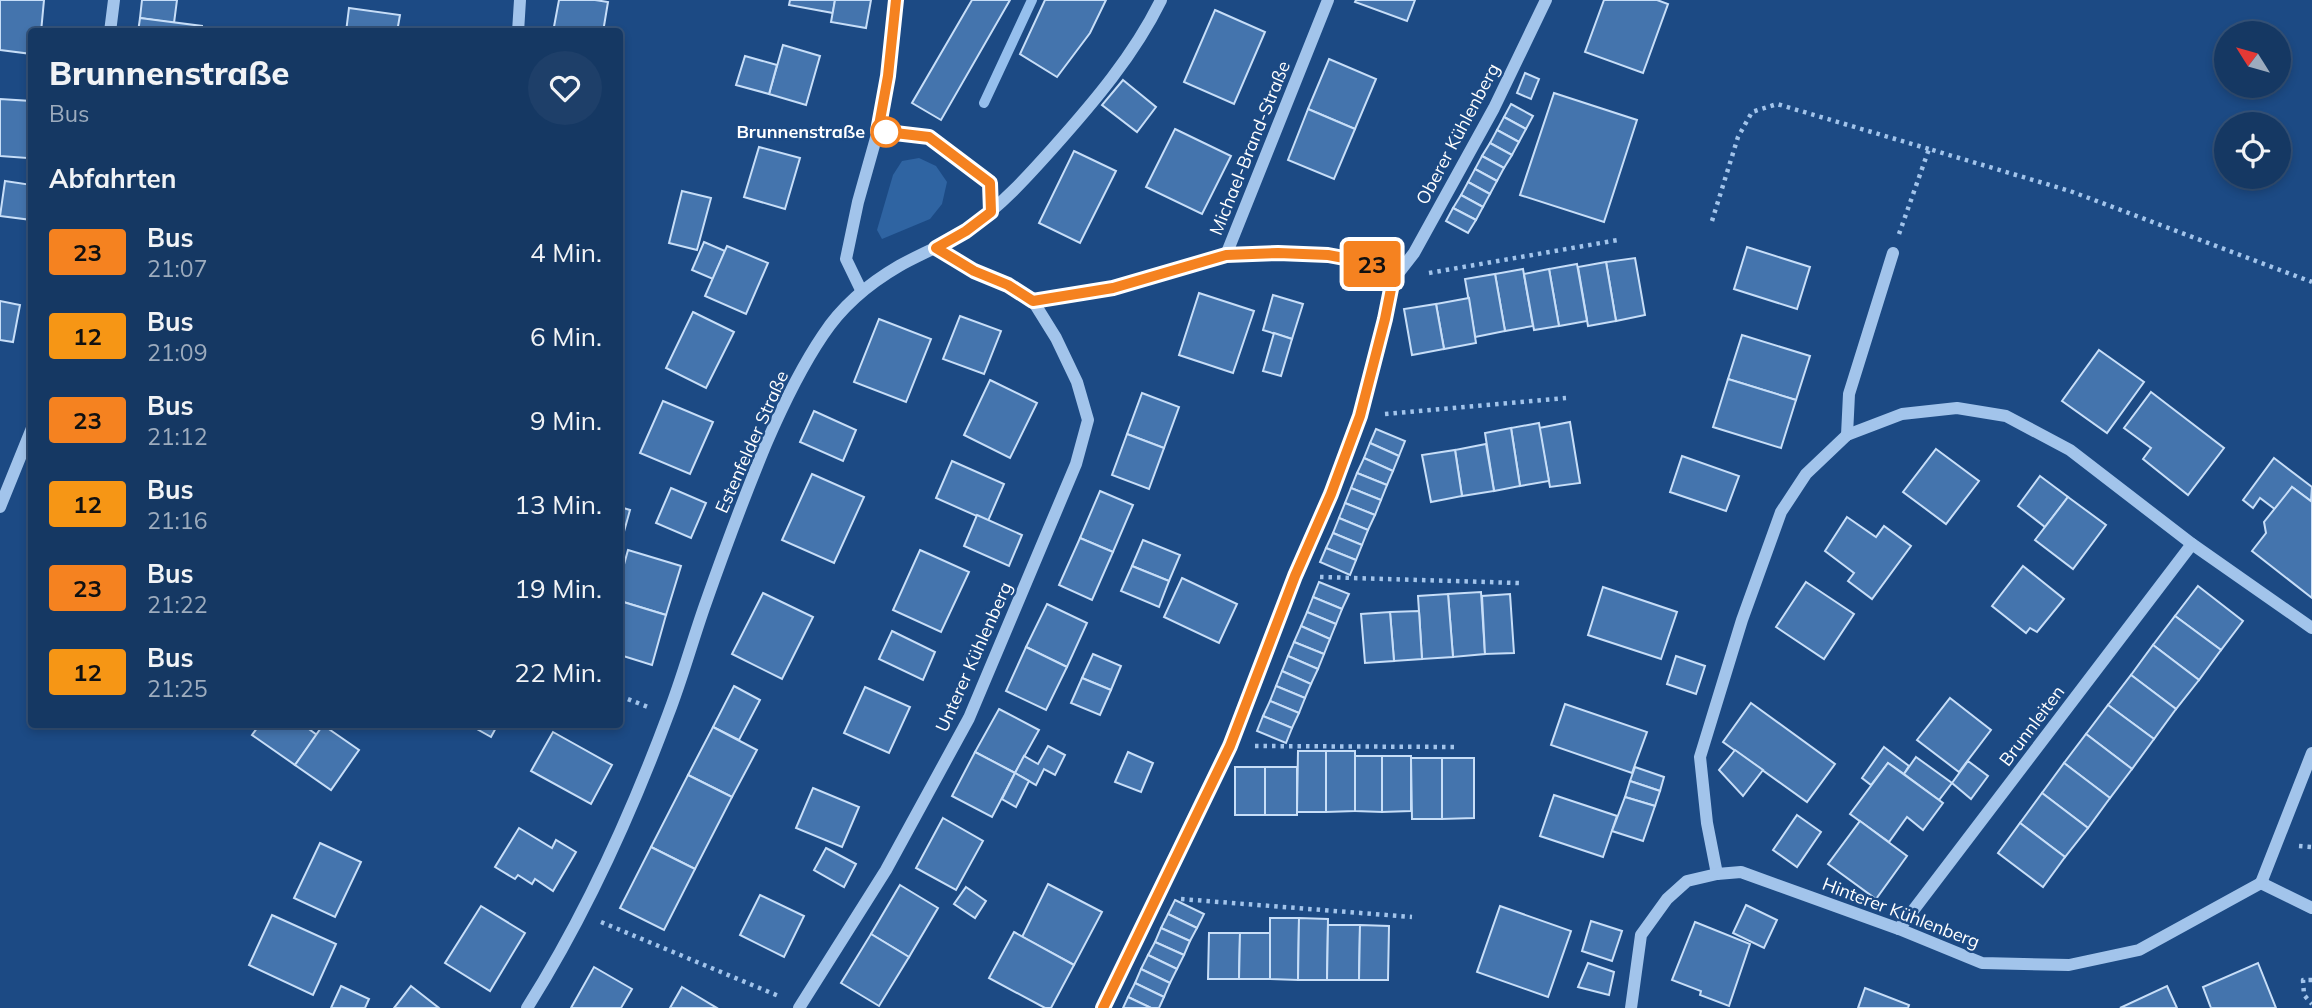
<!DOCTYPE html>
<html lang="de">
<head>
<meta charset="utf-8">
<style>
  body { margin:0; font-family:Mulish,sans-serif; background:#1e3f69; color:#f1f3f6; height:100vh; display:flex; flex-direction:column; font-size:26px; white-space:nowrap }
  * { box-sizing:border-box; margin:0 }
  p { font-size:23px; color:#9dacbe }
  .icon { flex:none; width:38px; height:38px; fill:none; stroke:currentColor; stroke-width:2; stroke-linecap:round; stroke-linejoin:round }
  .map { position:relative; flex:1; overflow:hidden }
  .details { position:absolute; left:28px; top:28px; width:595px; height:700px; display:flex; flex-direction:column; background:#153863; border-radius:7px; box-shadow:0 4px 10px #0003,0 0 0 2px #345278 }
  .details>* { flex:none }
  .badge { padding:0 14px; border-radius:5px; font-size:24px; line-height:46px }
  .needle { width:46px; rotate:307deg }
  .tools { position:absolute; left:2214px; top:21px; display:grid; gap:14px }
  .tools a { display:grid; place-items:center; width:77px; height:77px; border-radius:50%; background:#153863; box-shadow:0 4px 10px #0003,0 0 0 2px #345278; font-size:35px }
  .map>.badge { position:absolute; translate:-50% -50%; box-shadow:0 0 0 4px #fff }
  h2 { padding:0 21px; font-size:26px; line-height:63px }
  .round { display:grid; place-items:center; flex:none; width:74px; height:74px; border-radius:37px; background:#1e3f69 }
  .summary { display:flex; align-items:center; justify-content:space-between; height:119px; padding:0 21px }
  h1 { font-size:33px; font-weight:800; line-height:52px }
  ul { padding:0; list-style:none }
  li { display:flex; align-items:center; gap:21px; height:84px; padding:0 21px }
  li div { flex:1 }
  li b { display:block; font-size:26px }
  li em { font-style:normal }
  li .badge { min-width:77px; font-weight:700; text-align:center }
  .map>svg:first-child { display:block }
  .green { fill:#2f64a2 }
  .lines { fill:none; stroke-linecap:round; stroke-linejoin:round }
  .stream { stroke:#95bfed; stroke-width:10 }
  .building { fill:#4474ad; stroke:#c7def8; stroke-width:2 }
  .path { stroke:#a2c4eb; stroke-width:4.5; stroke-dasharray:3.5 5; stroke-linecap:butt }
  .minor { stroke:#a2c4eb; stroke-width:12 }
  .line-casing { stroke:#fff; stroke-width:16 }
  .line { stroke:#f58220; stroke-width:10 }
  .stop-dot { fill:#fff; stroke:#f58220; stroke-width:3.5 }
  .labels { text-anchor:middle; stroke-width:5; stroke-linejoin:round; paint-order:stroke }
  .stop-label { font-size:18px; font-weight:bold; fill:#fff; stroke:#1c4a84; text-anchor:end }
  .street-label { font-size:18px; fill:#fff; stroke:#1c4a84 }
</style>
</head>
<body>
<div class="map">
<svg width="2312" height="1008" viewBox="0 0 2312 1008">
  <rect width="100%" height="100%" fill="#1c4a84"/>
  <path class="green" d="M919 158 936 166 947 182 942 204 930 219 882 239 877 230 893 175 902 161Z"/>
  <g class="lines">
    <path class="stream" d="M984 103 1032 0"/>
  </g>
  <g class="building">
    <path d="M0 0H44L41 32H32V54L0 50Z"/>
    <path d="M142 0H177L174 23 140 18Z"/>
    <path d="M559 0H595L608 2 603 32H553Z"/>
    <path d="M790 0H835L833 13 789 5Z"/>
    <path d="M835 0H871L866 28 831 22Z"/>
    <path d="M972 0H1010L941 120 912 103Z"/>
    <path d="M1045 0H1106L1090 33 1057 77 1020 54Z"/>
    <path d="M1356 0H1415L1407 21 1355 2Z"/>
    <path d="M1604 0H1657L1668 4 1643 73 1585 52Z"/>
    <path d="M349 8 400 15 397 32H346Z"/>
    <path d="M1215 10 1265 32 1234 104 1184 82Z"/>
    <path d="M140 18 202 26V32H138Z"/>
    <path d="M783 45 820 56 806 105 769 94Z"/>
    <path d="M745 56 777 65 769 94 736 85Z"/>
    <path d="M1329 59 1376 79 1355 129 1308 109Z"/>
    <path d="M1525 73 1539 79 1531 99 1517 93Z"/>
    <path d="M1123 80 1156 107 1137 132 1102 105Z"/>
    <path d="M1554 93 1637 120 1604 222 1520 195Z"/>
    <path d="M0 99 31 101 27 158 0 156Z"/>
    <path d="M1511 104 1533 116 1526 129 1504 117Z"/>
    <path d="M1308 109 1355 129 1334 179 1288 160Z"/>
    <path d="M1504 117 1526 129 1519 142 1497 130Z"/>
    <path d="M1175 129 1231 156 1202 214 1146 187Z"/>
    <path d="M1497 130 1519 142 1512 155 1490 143Z"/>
    <path d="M1490 143 1512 155 1504 168 1482 156Z"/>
    <path d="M759 147 800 158 785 209 744 197Z"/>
    <path d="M1074 151 1116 171 1080 243 1039 223Z"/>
    <path d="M1482 156 1504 168 1497 181 1475 169Z"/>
    <path d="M1475 169 1497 181 1490 194 1468 182Z"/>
    <path d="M5 181 32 185V220L0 216Z"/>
    <path d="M1468 182 1490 194 1483 207 1461 195Z"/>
    <path d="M682 191 711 198 697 250 669 243Z"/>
    <path d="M1461 195 1483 207 1476 220 1453 208Z"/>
    <path d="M1453 208 1476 220 1468 233 1446 221Z"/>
    <path d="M704 242 725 251 713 279 692 270Z"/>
    <path d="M727 246 768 263 746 314 705 296Z"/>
    <path d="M1747 247 1810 267 1797 309 1734 289Z"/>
    <path d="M1635 258 1645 315 1616 321 1606 262Z"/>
    <path d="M1606 262 1616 321 1588 326 1578 267Z"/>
    <path d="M1577 264 1587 321 1559 326 1549 269Z"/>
    <path d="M1523 269 1533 326 1505 331 1495 274Z"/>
    <path d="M1549 269 1559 326 1534 330 1524 274Z"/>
    <path d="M1495 274 1505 331 1475 337 1465 279Z"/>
    <path d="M1199 293 1254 311 1233 373 1179 355Z"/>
    <path d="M1273 295 1303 304 1292 339 1263 330Z"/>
    <path d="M1469 298 1476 343 1444 349 1436 304Z"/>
    <path d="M0 301 20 305 13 342 0 340Z"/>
    <path d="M1436 304 1444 349 1412 355 1404 309Z"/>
    <path d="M693 312 734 332 706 388 666 368Z"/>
    <path d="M960 316 1001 331 984 374 943 359Z"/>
    <path d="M879 319 931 339 906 402 854 382Z"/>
    <path d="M1274 333 1292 339 1281 376 1263 371Z"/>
    <path d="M1742 335 1810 356 1796 400 1728 379Z"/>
    <path d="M2099 350 2144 382 2107 433 2062 401Z"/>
    <path d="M1728 379 1796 400 1781 448 1713 427Z"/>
    <path d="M990 380 1037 403 1010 458 964 435Z"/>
    <path d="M2151 392 2224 448 2188 495 2143 459 2151 448 2124 428Z"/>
    <path d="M1142 393 1179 407 1164 448 1127 434Z"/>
    <path d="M663 401 713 422 690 474 640 453Z"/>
    <path d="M814 411 856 430 843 461 800 442Z"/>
    <path d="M1570 422 1580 483 1550 487 1539 428Z"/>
    <path d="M1539 423 1549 481 1520 486 1511 428Z"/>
    <path d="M1511 428 1520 486 1494 491 1485 433Z"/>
    <path d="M1376 429 1405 441 1399 456 1370 443Z"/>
    <path d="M1127 434 1164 448 1149 489 1112 475Z"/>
    <path d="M1370 443 1399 456 1393 471 1364 458Z"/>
    <path d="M1486 444 1494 491 1462 496 1455 450Z"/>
    <path d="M1936 449 1979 481 1946 524 1903 492Z"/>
    <path d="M1455 450 1462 496 1431 502 1422 455Z"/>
    <path d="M1682 456 1739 476 1726 511 1670 492Z"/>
    <path d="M1364 458 1393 471 1387 485 1357 473Z"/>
    <path d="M2274 458 2312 487 2311 501 2292 487 2276 510 2260 498 2253 508 2243 500Z"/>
    <path d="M952 461 1004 484 988 521 936 498Z"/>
    <path d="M1357 473 1387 485 1381 500 1351 488Z"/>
    <path d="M812 474 864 497 834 563 782 540Z"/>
    <path d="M2040 476 2068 497 2045 527 2018 506Z"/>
    <path d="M2292 487 2312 502V598L2252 551 2266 533 2264 522Z"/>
    <path d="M671 488 706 503 691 538 656 523Z"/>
    <path d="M1351 488 1381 500 1375 515 1345 503Z"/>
    <path d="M1100 491 1133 505 1113 552 1080 538Z"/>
    <path d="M2068 497 2106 525 2073 569 2035 540Z"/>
    <path d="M1345 503 1375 515 1368 530 1339 518Z"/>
    <path d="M620 507 630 510 620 546Z"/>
    <path d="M977 515 1022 535 1009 566 964 546Z"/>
    <path d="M1847 517 1876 537 1884 526 1911 546 1872 599 1848 581 1854 573 1825 551Z"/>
    <path d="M1339 518 1368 530 1362 545 1333 533Z"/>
    <path d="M1333 533 1362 545 1356 560 1326 548Z"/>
    <path d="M1080 538 1113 552 1092 600 1059 585Z"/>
    <path d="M1143 540 1180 555 1169 581 1132 566Z"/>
    <path d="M1326 548 1356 560 1350 575 1320 562Z"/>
    <path d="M628 550 681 566 666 615 620 601V579Z"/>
    <path d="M920 550 969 572 941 632 893 610Z"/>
    <path d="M1132 566 1169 581 1159 607 1121 591Z"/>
    <path d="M2023 566 2064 599 2037 632 2030 628 2026 633 1992 606Z"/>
    <path d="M1182 578 1237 604 1219 643 1164 617Z"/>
    <path d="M1319 582 1349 594 1342 609 1313 597Z"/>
    <path d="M1806 582 1854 614 1824 659 1776 627Z"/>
    <path d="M2198 586 2243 621 2221 650 2175 616Z"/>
    <path d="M1603 587 1677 612 1661 659 1588 635Z"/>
    <path d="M1481 592 1485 654 1453 657 1448 594Z"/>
    <path d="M763 593 813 617 782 679 732 654Z"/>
    <path d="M1448 594 1453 657 1422 659 1418 596Z"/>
    <path d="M1510 594 1514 653 1485 654 1482 596Z"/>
    <path d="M1313 597 1342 609 1336 624 1307 612Z"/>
    <path d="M620 601 666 615 652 665 620 655Z"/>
    <path d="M1047 604 1087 623 1067 667 1026 647Z"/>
    <path d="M1419 611 1422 659 1394 661 1390 612Z"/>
    <path d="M1307 612 1336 624 1330 639 1301 626Z"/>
    <path d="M1390 612 1394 661 1365 663 1361 614Z"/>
    <path d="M2175 616 2221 650 2199 680 2153 645Z"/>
    <path d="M1301 626 1330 639 1324 654 1294 642Z"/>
    <path d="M892 631 935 652 923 680 879 659Z"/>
    <path d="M1294 642 1324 654 1318 669 1288 656Z"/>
    <path d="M2153 645 2199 680 2176 709 2131 675Z"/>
    <path d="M1026 647 1067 667 1046 710 1006 691Z"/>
    <path d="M1093 654 1121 666 1111 690 1082 678Z"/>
    <path d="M1288 656 1318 669 1311 684 1282 671Z"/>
    <path d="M1676 656 1705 666 1696 694 1667 684Z"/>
    <path d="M1282 671 1311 684 1305 698 1276 686Z"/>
    <path d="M2131 675 2176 709 2154 739 2108 705Z"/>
    <path d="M1082 678 1111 690 1100 715 1071 703Z"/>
    <path d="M734 686 760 700 739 740 713 727Z"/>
    <path d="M1276 686 1305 698 1299 713 1270 701Z"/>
    <path d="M865 687 910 707 889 753 844 733Z"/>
    <path d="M1950 698 1991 730 1959 772 1917 740Z"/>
    <path d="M1270 701 1299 713 1292 728 1263 716Z"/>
    <path d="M1751 703 1835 764 1807 802 1723 742Z"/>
    <path d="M1565 704 1647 732 1632 773 1551 745Z"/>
    <path d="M2108 705 2154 739 2132 769 2086 734Z"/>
    <path d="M999 709 1039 730 1015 773 975 752Z"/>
    <path d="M1263 716 1292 728 1286 743 1257 731Z"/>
    <path d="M260 724H284L289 728 291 724H302L317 735 295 765 252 735Z"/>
    <path d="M468 724H498L491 737Z"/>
    <path d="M323 725 359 750 331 790 295 765Z"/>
    <path d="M713 727 757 750 732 797 688 775Z"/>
    <path d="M553 732 612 765 591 804 531 771Z"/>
    <path d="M2086 734 2132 769 2110 798 2064 763Z"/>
    <path d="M1048 746 1065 755 1055 775 1044 769 1036 785 1015 773 1024 756 1038 764Z"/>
    <path d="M1884 747 1909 766 1904 774 1888 763 1871 785 1862 778Z"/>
    <path d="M1735 750 1763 770 1743 796 1719 770Z"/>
    <path d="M1298 751H1326V812H1297Z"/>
    <path d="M1326 751H1355V811L1326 812Z"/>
    <path d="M975 752 1015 773 992 817 952 796Z"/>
    <path d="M1128 752 1153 763 1141 792 1115 782Z"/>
    <path d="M1355 756H1382V812L1355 811Z"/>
    <path d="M1382 756H1411V811L1382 812Z"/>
    <path d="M1916 757 1952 783 1939 800 1904 774Z"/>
    <path d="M1411 758H1442V819H1412Z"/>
    <path d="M1442 758H1474V818L1442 819Z"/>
    <path d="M1968 761 1988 776 1971 799 1952 783Z"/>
    <path d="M1888 763 1943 803 1923 830 1907 817 1889 842 1850 814Z"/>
    <path d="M2064 763 2110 798 2088 828 2042 793Z"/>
    <rect x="1235" y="767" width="30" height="48"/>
    <rect x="1265" y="767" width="32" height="48"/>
    <path d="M1635 767 1664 777 1660 791 1630 781Z"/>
    <path d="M1015 773 1029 781 1016 807 1002 799Z"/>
    <path d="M688 775 732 797 695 869 651 847Z"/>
    <path d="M1630 781 1660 791 1655 806 1625 797Z"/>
    <path d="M813 788 859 807 842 847 796 828Z"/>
    <path d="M2042 793 2088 828 2065 857 2020 823Z"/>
    <path d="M1554 795 1617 816 1603 857 1540 836Z"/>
    <path d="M1625 797 1655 806 1643 841 1612 831Z"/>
    <path d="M1797 815 1821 832 1797 867 1773 850Z"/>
    <path d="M943 818 983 841 956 890 916 868Z"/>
    <path d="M1860 821 1907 856 1876 899 1828 864Z"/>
    <path d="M2020 823 2065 857 2043 887 1998 853Z"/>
    <path d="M519 828 552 848 556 840 576 852 553 891 535 879 532 884 518 875 515 879 495 867Z"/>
    <path d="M320 843 361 862 335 917 294 898Z"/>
    <path d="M651 847 695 869 664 930 620 908Z"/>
    <path d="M826 848 856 864 844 887 814 870Z"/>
    <path d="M1048 884 1102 912 1074 965 1022 937Z"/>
    <path d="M900 885 938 908 909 957 871 934Z"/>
    <path d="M966 887 986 901 975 918 954 904Z"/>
    <path d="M760 895 804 916 784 957 740 935Z"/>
    <path d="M1175 900 1204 914 1197 928 1168 914Z"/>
    <path d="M1746 905 1777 920 1764 948 1733 933Z"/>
    <path d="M481 906 525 933 490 991 445 963Z"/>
    <path d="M1500 906 1571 931 1548 997 1477 972Z"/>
    <path d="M1168 914 1197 928 1190 941 1161 928Z"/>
    <path d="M272 915 336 944 313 995 249 965Z"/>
    <path d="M1270 918H1299L1298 980 1270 979Z"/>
    <path d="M1299 918 1328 919 1327 980H1298Z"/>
    <path d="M1591 921 1622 931 1612 961 1582 951Z"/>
    <path d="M1695 922 1750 944 1729 1006 1700 995 1701 991 1672 980Z"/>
    <path d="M1328 925H1360L1359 980H1327Z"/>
    <path d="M1360 925 1389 926 1388 980H1359Z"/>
    <path d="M1161 928 1190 941 1184 955 1155 942Z"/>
    <path d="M1014 932 1074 965 1051 1008H1045L989 978Z"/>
    <path d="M1209 933H1240L1239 979H1208Z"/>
    <path d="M1240 933H1270V979H1239Z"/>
    <path d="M871 934 909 957 879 1006 841 983Z"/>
    <path d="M1155 942 1184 955 1177 969 1148 955Z"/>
    <path d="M1148 955 1177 969 1170 983 1141 969Z"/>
    <path d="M1588 963 1614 972 1609 995 1578 987Z"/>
    <path d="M2258 963 2276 1008H2211L2203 987Z"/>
    <path d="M594 967 632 989 621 1008H571Z"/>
    <path d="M1141 969 1170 983 1164 997 1135 983Z"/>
    <path d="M1135 983 1164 997 1159 1008H1151L1128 997Z"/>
    <path d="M341 986 369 999 365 1008H331Z"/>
    <path d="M411 986 439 1008H394Z"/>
    <path d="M2167 986 2177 1008H2120Z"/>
    <path d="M682 987 717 1008H670Z"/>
    <path d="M1865 988 1909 1005 1908 1008H1858Z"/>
    <path d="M1128 997 1151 1008H1123Z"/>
  </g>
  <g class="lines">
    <g class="path">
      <path d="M1712 221 1738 137 1752 112 1777 104 1929 149"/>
      <path d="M1899 234 1929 149 2070 191 2312 282"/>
      <path d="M1429 273 1618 240"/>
      <path d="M1385 414 1566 398"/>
      <path d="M1320 577 1519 583"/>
      <path d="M620 696 648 707"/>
      <path d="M1255 746 1454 747"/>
      <path d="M2299 846 2312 847"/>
      <path d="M1181 899 1412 917"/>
      <path d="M601 922 781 997"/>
      <path d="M2312 980H2303L2304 995 2312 1004"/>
    </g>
    <g class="minor">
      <path d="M110 32 114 0"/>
      <path d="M518 32 520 0"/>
      <path d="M878 131 929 137 990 183 991 212"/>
      <path d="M936 248 974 271 1008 285 1033 301 1113 288 1226 255 1278 253 1328 255 1371 263 1393 280"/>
      <path d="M1226 255 1328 0"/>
      <path d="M861 290 846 259 858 202 878 131 888 76 896 0"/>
      <path d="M1847 435 1849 394 1893 253"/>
      <path d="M0 507 32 428"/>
      <path d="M1717 874 1707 823 1700 757 1742 620 1781 512 1806 474 1847 435 1902 414 1957 408 2006 416 2070 450 2192 544 2312 628"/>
      <path d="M2261 883 2312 753"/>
      <path d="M2261 883 2312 908"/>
      <path d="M1899 929 2192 544"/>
      <path d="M527 1008C585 916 630 817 668 715 682 679 692 642 705 605 724 551 744 497 766 444 782 407 800 369 823 335 842 306 868 284 899 266 922 253 947 244 969 228 1001 206 1027 177 1053 148 1094 102 1134 55 1161 0"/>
      <path d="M799 1008 886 870 969 718 1076 464 1088 420 1077 382 1056 338 1033 301"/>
      <path d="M1103 1008 1230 746 1295 576 1331 494 1360 417 1385 319 1393 280 1414 253 1494 108 1546 0"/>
      <path d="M1631 1008 1641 935 1667 899 1687 881 1717 874 1741 872 1899 929 1982 963 2069 965 2139 950 2261 883"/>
    </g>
  </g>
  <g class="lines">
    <defs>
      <path id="line" d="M896 0 888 76 878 131 929 137 990 183 991 212 966 231 936 248 974 271 1008 285 1033 301 1113 288 1226 255 1278 253 1328 255 1371 263 1393 279 1385 319 1360 416 1331 494 1295 576 1230 746 1103 1008"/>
    </defs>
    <use href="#line" class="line-casing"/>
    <use href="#line" class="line"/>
  </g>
  <circle class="stop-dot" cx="886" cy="132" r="14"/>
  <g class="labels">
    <g class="stop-label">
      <text x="865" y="138">Brunnenstraße</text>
    </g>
    <g class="street-label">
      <text transform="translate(1458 134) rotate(-62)" y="6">Oberer Kühlenberg</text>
      <text transform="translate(1250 148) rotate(-68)" y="6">Michael-Brand-Straße</text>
      <text transform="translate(752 442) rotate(-66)" y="6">Estenfelder Straße</text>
      <text transform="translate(974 657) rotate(-66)" y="6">Unterer Kühlenberg</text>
      <text transform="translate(2032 726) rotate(-53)" y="6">Brunnleiten</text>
      <text transform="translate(1901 913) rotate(21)" y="6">Hinterer Kühlenberg</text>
    </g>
  </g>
</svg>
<div class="tools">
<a><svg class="needle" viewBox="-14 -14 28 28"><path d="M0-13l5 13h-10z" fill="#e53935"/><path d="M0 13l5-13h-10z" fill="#9dacbe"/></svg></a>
<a><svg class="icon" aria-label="locate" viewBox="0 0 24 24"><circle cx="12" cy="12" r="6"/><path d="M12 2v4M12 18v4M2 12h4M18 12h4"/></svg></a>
</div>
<b class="badge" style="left:1372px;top:264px;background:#f58220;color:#111">23</b>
<section class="details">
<div class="summary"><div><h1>Brunnenstraße</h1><p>Bus</p></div><a class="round"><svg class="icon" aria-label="heart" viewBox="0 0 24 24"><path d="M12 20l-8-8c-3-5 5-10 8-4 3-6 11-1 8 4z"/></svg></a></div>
<h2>Abfahrten</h2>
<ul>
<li><span class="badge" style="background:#f58220;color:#111">23</span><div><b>Bus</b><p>21:07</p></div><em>4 Min.</em></li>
<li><span class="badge" style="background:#f69615;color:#111">12</span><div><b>Bus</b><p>21:09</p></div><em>6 Min.</em></li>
<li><span class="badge" style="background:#f58220;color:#111">23</span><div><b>Bus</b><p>21:12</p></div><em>9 Min.</em></li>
<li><span class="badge" style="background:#f69615;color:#111">12</span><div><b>Bus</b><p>21:16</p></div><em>13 Min.</em></li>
<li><span class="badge" style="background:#f58220;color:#111">23</span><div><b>Bus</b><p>21:22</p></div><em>19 Min.</em></li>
<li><span class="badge" style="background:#f69615;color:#111">12</span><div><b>Bus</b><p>21:25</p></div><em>22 Min.</em></li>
</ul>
</section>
</div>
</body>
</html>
